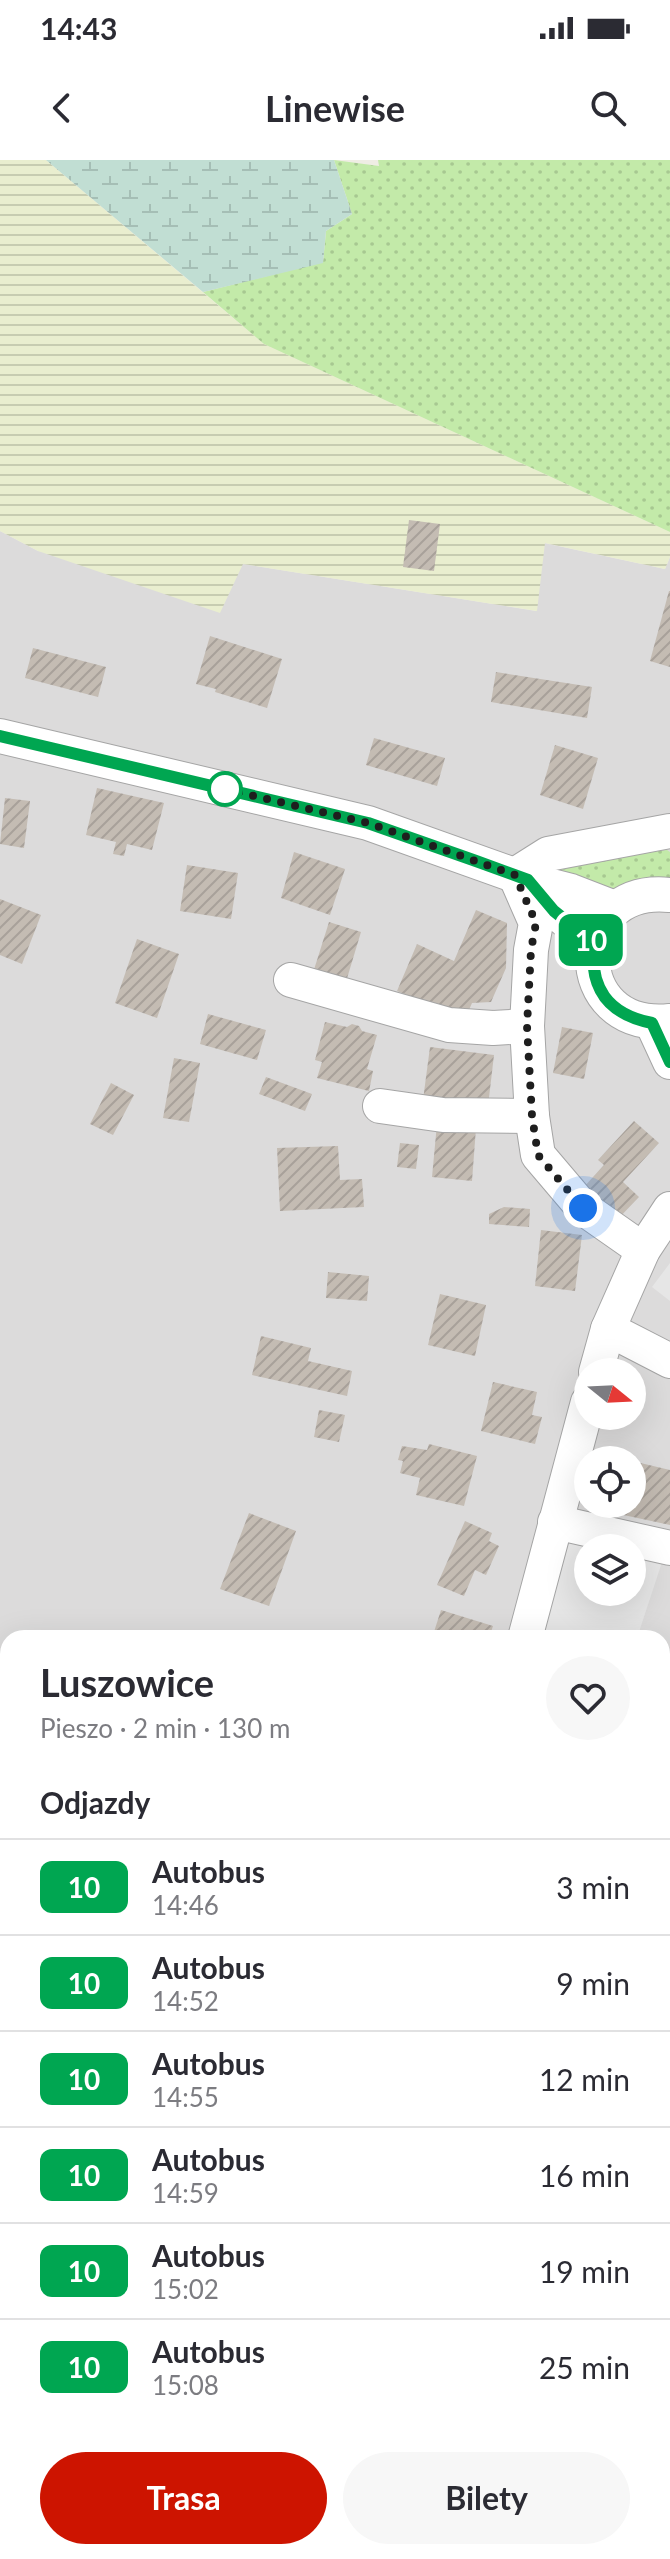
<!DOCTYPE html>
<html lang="pl">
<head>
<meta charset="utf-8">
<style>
  body { margin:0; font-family:Lato,sans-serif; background:#f7f7f7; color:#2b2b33; height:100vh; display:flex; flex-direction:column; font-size:30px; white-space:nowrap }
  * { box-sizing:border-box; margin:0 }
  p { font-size:26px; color:#7c7c81 }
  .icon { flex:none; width:44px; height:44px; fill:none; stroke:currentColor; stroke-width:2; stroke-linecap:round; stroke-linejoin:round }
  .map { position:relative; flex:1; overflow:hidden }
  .side { position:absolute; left:0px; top:1470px; width:670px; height:930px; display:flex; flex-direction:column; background:#fff; border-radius:24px 24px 0 0; box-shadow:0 8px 32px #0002 }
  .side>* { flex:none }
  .badge { padding:0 16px; border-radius:12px; font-size:28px; line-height:52px }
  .needle { width:52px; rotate:108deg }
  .buttons { position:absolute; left:574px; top:1198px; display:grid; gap:16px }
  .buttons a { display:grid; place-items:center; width:72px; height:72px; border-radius:50%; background:#fff; box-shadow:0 8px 32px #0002; font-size:40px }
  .you { position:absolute; width:40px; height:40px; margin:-20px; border:6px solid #fff; border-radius:50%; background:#1a73e8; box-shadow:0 0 0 12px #1a73e833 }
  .map>.badge { position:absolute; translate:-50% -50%; box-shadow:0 0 0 4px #fff }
  h2 { padding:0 40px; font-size:30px; line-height:72px }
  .round { display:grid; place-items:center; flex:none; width:84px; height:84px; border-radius:42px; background:#f7f7f7 }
  .head { display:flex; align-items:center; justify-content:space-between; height:136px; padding:0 40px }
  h1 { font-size:38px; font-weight:700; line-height:60px }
  .primary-button { display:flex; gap:16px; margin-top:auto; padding:16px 40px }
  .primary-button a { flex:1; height:92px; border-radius:48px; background:#cd1400; color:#fff; font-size:32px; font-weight:700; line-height:92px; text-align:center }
  .primary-button a+a { background:#f7f7f7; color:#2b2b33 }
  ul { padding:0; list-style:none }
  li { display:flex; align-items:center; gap:24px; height:96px; padding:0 40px; border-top:2px solid #e1e1e2 }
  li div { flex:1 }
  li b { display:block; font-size:30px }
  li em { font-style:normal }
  li .badge { min-width:88px; font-weight:700; text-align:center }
  .status { display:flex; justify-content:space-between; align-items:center; height:56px; padding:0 40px; background:#fff; direction:ltr }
  .status svg { height:22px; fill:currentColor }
  header { display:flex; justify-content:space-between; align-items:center; height:104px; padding:0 40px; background:#fff; font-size:36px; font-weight:700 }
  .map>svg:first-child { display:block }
  .residential { fill:#dcdbdb; fill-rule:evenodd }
  .education { fill:#fcffde }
  .farmland { fill:url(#farmland-rules) }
  .grass { fill:url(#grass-dots) }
  .wetland { fill:url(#wetland-marsh) }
  .parking { fill:#e6e6e6 }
  .building { fill:url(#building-hatch) }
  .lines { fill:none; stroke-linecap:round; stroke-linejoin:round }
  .minor-casing { stroke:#a5a5a5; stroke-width:36 }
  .path { stroke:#fb8769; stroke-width:5; stroke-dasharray:4 4; stroke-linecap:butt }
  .minor { stroke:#fff; stroke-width:34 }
  .line-casing { stroke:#fff; stroke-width:18 }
  .line { stroke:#00a651; stroke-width:12 }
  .walk { stroke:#1e1e1e; stroke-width:8; stroke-dasharray:0 14.4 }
  .stop-dot { fill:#fff; stroke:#00a651; stroke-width:4 }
</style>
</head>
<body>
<div class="status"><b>14:43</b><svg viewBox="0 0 49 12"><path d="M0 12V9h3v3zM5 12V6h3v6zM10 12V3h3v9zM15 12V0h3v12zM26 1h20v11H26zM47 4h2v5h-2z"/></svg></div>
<header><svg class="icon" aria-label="back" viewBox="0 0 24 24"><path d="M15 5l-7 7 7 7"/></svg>Linewise<svg class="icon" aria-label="search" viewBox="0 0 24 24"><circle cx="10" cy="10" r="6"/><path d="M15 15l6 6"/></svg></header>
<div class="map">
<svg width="670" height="2399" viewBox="0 0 670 2399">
  <defs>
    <pattern id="farmland-rules" width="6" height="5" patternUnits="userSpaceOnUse" patternTransform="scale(2)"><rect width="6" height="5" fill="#e9eecf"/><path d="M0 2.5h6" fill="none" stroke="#c7ccb1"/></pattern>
    <pattern id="grass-dots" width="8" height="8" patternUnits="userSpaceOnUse" patternTransform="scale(2)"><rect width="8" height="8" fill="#c3eaa9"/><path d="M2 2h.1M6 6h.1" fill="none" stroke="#a7c891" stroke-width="1.8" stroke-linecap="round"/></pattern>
    <pattern id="wetland-marsh" width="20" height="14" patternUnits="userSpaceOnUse" patternTransform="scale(2)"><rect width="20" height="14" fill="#c1ded3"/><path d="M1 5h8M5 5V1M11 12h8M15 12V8" fill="none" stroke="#a5beb5"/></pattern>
    <pattern id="building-hatch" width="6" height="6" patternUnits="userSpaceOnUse" patternTransform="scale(2)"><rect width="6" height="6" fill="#c4bcb3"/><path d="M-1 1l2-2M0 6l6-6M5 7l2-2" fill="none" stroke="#a8a19a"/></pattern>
  </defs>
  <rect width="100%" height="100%" fill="#efede4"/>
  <path class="residential" d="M0 371 38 391 243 404 536 451 544 383 665 409 670 397V2399H0ZM588 1212H632V1256H588ZM588 1300H632V1344H588ZM588 1388H632V1432H588ZM8 1478H662V2392H8Z"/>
  <path class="education" d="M0 1861 8 1871V2132L0 2138Z"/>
  <path class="farmland" d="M0 0H46L264 184 670 372V397L665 409 545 383 537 451 243 404 220 453 38 391 0 371Z"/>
  <g class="grass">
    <path d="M334 0 379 6 378 0H670V372L264 184 203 132 323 102 326 71 352 54Z"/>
    <path d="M667 690 670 692V718C626 745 600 729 557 710L562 701Z"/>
  </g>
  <path class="wetland" d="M46 0H334L352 54 326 71 323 103 203 132Z"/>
  <g class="parking">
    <path d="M670 1103V1141L652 1127Z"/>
    <path d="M571 1376 626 1388H588V1432H632V1389L664 1396 637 1478H551L543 1474Z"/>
    <path d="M8 1930V1997L0 1988V1937Z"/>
  </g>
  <g class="building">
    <path d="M409 360 440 364 434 411 403 407Z"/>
    <path d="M669 431H670V507L650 501Z"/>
    <path d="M210 476 282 499 267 548 215 532 216 529 196 524Z"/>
    <path d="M33 488 106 507 98 537 25 518Z"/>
    <path d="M496 512 592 527 587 558 491 542Z"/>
    <path d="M374 578 445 598 437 626 366 605Z"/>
    <path d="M555 585 598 598 583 649 540 635Z"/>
    <path d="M97 628 164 643 152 690 127 684 124 696 113 694 116 682 86 675Z"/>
    <path d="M5 638 30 641 24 688 0 684Z"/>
    <path d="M294 692 345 709 330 755 281 738Z"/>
    <path d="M187 705 238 713 231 759 180 751Z"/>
    <path d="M0 739 41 755 22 804 0 795Z"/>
    <path d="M476 750 507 763 506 808 491 842 472 843 465 859 397 831 417 784 454 801Z"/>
    <path d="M329 762 361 772 345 825 312 816Z"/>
    <path d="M137 779 179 794 157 858 115 843Z"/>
    <path d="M208 854 266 870 257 900 200 884Z"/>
    <path d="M325 862 347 867 352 864 359 866 362 871 377 875 367 909 373 911 369 931 317 918 322 902 315 900Z"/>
    <path d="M562 867 593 873 584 919 553 913Z"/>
    <path d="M430 887 494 895 488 946 423 940Z"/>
    <path d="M174 898 200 903 189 962 163 958Z"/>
    <path d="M266 917 312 934 305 951 259 934Z"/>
    <path d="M111 923 134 935 113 975 90 964Z"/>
    <path d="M634 961 659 983 623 1022 639 1037 617 1060 583 1028 604 1005 598 1000Z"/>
    <path d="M437 964 476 968 472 1021 432 1017Z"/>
    <path d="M400 983 419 985 416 1009 397 1007Z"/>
    <path d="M338 986 340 1020 362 1019 364 1047 280 1051 277 988Z"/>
    <path d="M504 1047 530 1049 529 1067 489 1064V1054Z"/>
    <path d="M541 1070 582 1075 575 1131 535 1126Z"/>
    <path d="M328 1112 369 1116 367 1141 326 1138Z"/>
    <path d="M440 1134 486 1145 475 1196 428 1185Z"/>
    <path d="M261 1176 311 1188 308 1201 352 1211 347 1236 252 1215Z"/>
    <path d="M493 1222 537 1232 532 1255 542 1257 535 1284 481 1271Z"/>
    <path d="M319 1250 345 1255 339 1282 314 1277Z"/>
    <path d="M429 1284 477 1296 464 1346 416 1335 420 1318 400 1313 403 1301 398 1300 402 1286 427 1290Z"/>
    <path d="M632 1301 670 1310V1365L605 1351 606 1344H632Z"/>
    <path d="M249 1353 296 1371 269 1446 220 1429Z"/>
    <path d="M465 1361 492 1373 489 1381 499 1386 486 1415 475 1410 464 1436 437 1425Z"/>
    <path d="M441 1450 493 1466 489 1478H441L433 1475Z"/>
    <path d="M670 1977V2030L662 2032V1978Z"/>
    <path d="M8 2326V2392H14L9 2399H0V2337Z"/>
    <path d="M244 2392H264L270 2399H235Z"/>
    <path d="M345 2392H364L349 2399Z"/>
  </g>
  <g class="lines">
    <defs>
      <g id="minor">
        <path d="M0 576 368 663 528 720 571 731 615 748"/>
        <path d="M528 721 554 751 594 783"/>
        <path d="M670 735C568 724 566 872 670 861"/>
        <path d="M291 820 449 865 493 868 527 866"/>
        <path d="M652 863 670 902"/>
        <path d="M380 946 443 955 532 956"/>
        <path d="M643 1090 583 1048 538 995 532 956 527 866 531 790 536 763 515 715 548 694 670 671"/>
        <path d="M608 1169 670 1201"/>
        <path d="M596 1212 608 1169 643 1090 670 1049"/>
        <path d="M555 1362 670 1388"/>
        <path d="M525 1478 588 1242"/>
        <path d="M662 1560 670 1565"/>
        <path d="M662 1919 670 1917"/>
        <path d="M0 2037 8 2044"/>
        <path d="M493 2392 495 2399"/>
        <path d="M82 2399 89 2392"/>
      </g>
    </defs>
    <use href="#minor" class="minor-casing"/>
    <path class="path" d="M0 2092 8 2093"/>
    <use href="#minor" class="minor"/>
  </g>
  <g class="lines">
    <defs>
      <path id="line" d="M0 576 368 663 476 701 528 720 554 751 594 783C589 827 607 854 652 863L670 902"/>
    </defs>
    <use href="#line" class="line-casing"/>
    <use href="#line" class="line"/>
    <path class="walk" d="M225 629 368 663 515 715 536 763 531 790 527 866 532 956 538 995 583 1048"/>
  </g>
  <circle class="stop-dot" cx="225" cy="629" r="16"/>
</svg>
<div class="buttons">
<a><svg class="needle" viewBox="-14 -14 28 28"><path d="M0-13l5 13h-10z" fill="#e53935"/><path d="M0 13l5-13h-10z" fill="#7c7c81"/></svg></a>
<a><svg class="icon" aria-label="locate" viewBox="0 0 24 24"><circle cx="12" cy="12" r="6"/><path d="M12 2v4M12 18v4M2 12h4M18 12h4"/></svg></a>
<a><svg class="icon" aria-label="layers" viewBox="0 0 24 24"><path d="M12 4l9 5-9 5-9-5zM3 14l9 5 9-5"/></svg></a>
</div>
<div class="you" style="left:583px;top:1048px"></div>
<b class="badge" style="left:591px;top:780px;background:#00a651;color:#fff">10</b>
<section class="side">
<div class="head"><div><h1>Luszowice</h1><p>Pieszo · 2 min · 130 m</p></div><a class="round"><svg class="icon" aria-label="heart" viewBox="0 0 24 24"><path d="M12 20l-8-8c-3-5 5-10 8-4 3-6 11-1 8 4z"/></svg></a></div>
<h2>Odjazdy</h2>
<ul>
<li><span class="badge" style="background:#00a651;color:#fff">10</span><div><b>Autobus</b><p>14:46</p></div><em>3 min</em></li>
<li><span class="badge" style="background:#00a651;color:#fff">10</span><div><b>Autobus</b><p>14:52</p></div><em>9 min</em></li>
<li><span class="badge" style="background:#00a651;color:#fff">10</span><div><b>Autobus</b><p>14:55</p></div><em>12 min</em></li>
<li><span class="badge" style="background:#00a651;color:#fff">10</span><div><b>Autobus</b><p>14:59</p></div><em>16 min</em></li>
<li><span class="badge" style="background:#00a651;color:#fff">10</span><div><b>Autobus</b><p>15:02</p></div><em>19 min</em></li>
<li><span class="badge" style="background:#00a651;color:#fff">10</span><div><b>Autobus</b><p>15:08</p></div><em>25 min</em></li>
</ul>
<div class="primary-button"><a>Trasa</a><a>Bilety</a></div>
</section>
</div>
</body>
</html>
